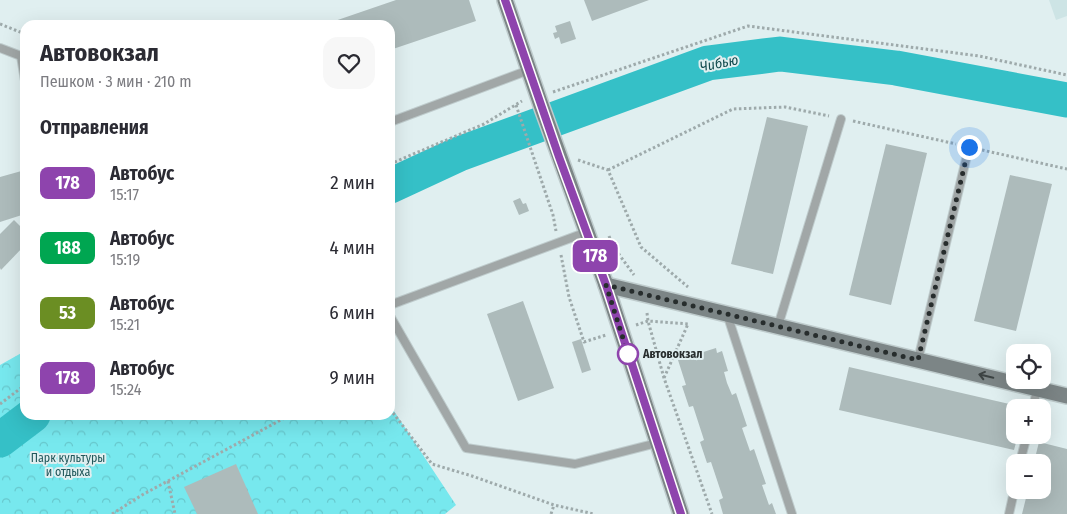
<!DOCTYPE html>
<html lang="ru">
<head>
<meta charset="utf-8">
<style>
  body { margin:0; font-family:"Fira Sans Condensed",sans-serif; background:#f7f7f7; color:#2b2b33; height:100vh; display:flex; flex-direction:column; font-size:19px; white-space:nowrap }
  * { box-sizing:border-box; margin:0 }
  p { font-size:16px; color:#7c7c81 }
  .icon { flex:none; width:28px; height:28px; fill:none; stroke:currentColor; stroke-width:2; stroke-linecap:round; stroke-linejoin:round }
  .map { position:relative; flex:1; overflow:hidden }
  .drawer { position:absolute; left:20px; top:20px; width:375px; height:400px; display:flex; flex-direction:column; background:#fff; border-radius:15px; box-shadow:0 5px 20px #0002 }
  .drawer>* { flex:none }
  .badge { padding:0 10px; border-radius:8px; font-size:18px; line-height:32px }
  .controls { position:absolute; left:1006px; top:344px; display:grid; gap:10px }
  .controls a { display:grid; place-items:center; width:45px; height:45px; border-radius:10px; background:#fff; box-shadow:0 5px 20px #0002; font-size:25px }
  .you { position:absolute; width:25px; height:25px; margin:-12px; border:4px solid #fff; border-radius:50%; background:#1a73e8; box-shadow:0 0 0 8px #1a73e833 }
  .map>.badge { position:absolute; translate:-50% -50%; box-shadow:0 0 0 2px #fff }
  h2 { padding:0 20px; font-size:19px; line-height:45px }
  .round { display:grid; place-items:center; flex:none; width:52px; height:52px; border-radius:15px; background:#f7f7f7 }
  .head { display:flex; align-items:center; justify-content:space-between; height:85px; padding:0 20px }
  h1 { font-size:24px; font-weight:700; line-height:38px }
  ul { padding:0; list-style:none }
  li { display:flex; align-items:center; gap:15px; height:65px; padding:0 20px }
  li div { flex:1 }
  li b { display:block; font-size:19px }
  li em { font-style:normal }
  li .badge { min-width:55px; font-weight:700; text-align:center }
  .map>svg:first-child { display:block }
  .built { fill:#cde4e5 }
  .park { fill:url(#park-crowns) }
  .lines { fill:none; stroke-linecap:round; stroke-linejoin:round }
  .river { stroke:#35c0c7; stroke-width:35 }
  .building { fill:#adbbbb }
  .lane-casing { stroke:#bfcccd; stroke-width:10 }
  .secondary-casing { stroke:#bfcccd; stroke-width:18 }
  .path { stroke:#9eaaab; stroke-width:3; stroke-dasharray:2.5 2.5; stroke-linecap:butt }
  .lane { stroke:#a1a7a7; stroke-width:8 }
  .secondary { stroke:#7c8586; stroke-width:15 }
  .oneway { stroke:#3c4343 }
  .line-casing { stroke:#fff; stroke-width:11 }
  .line { stroke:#8e44ad; stroke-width:8 }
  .walk { stroke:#272d2d; stroke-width:5; stroke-dasharray:0 9 }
  .stop-dot { fill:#fff; stroke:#8e44ad; stroke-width:2.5 }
  .labels { text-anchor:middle; stroke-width:4; stroke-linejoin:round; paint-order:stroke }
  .stop-label { font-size:12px; font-weight:bold; fill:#272d2d; stroke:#e0eff0; text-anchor:start }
  .park-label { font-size:12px; fill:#20575a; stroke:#e0eff0 }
  .water-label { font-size:14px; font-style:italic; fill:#124c4f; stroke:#e0eff0 }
</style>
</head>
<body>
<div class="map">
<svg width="1067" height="514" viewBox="0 0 1067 514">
  <defs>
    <pattern id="park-crowns" width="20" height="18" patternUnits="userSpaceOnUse" patternTransform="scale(1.25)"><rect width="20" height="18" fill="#77e8ee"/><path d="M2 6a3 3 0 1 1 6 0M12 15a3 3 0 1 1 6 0" fill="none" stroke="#67c7cc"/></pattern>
  </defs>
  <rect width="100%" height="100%" fill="#e0eff0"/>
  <path class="built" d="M1049 0H1067V16L1056 20Z"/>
  <path class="park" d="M25 351V415H390V405L456 505 445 514H0V365Z"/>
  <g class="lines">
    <g class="river">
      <path d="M390 186 459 154 708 63 780 54 896 68 1067 100"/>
      <path d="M0 440 33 415"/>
    </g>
  </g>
  <g class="building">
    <path d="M396 0H469L476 21 390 50V25H323Z"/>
    <path d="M584 0H649L592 21Z"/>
    <path d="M570 21 576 39 561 44 559 37 555 39 553 33 557 32 555 26Z"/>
    <path d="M767 117 808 126 773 274 731 264Z"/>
    <path d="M886 144 927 153 891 305 849 295Z"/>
    <path d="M25 170V214L0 222V177Z"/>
    <path d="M1010 175 1052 184 1016 331 974 321Z"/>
    <path d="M520 198 523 204 526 203 529 211 519 215 513 201Z"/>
    <path d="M14 220 25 231V245L1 270 0 268V234Z"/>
    <path d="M523 301 554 388 518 401 487 314Z"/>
    <path d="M581 339 591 370 582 373 572 342Z"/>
    <path d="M716 348 717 353 722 351 728 371 724 372 727 383 732 395 736 393 747 426 742 428 750 451 754 449 766 484 762 485 769 505 772 503 776 514H723L719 500 723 498 711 462 707 463 700 442 704 440 693 406 689 407 682 386 686 385 678 360Z"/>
    <path d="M849 367 1022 407 1015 408V435H1018L1014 450 839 410Z"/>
    <path d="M1039 442 1067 449V514H1022L1028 490H1042V462H1034Z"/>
    <path d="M236 464 258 514H197L184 487Z"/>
  </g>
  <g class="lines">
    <defs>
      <g id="lane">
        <path d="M0 48 21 56 25 81"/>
        <path d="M390 122 529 70"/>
        <path d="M390 305 587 232"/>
        <path d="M727 314 792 514"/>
        <path d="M390 316 466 448 575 464 657 443"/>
        <path d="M778 326 841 119"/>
        <path d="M918 360 969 147"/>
        <path d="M1033 408 1037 389"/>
        <path d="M1020 462 1027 435"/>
        <path d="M1009 514 1015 487"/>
      </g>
      <g id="secondary">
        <path d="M505 0 541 105 606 285 681 514"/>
        <path d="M606 285 1067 396"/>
      </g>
    </defs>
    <use href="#lane" class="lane-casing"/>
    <use href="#secondary" class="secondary-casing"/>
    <g class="path">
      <path d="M0 24 25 34"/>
      <path d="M553 92 748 26 979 56 1067 75"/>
      <path d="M516 105 553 215 556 231"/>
      <path d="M853 121 956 144"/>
      <path d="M982 150 1067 169"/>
      <path d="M578 160 608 170 641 247 688 287"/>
      <path d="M390 164 484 124 522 101"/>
      <path d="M608 170 733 109 785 107 829 116"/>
      <path d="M609 236 613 246 634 275"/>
      <path d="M561 255 569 297 584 342 606 335"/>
      <path d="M647 313 648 321 664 378 712 514"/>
      <path d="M636 325 648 321 689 324"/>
      <path d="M664 378 688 324"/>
      <path d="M0 404 25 385"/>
      <path d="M390 409 432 464 472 476 554 505 594 514"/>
      <path d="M168 481 175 514"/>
      <path d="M112 514 142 495 290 415"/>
      <path d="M551 514 554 505"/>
    </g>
    <use href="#lane" class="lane"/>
    <use href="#secondary" class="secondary"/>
  </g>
  <defs><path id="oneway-shaft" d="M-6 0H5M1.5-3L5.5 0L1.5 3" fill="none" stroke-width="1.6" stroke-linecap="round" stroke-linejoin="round" transform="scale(1.25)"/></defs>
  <use class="oneway" href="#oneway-shaft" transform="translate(986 376) rotate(-167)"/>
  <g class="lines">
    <defs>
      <path id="line" d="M505 0 559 157 606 285 681 514"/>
    </defs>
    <use href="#line" class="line-casing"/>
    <use href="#line" class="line"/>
    <path class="walk" d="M628 354 606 285 918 360 969 147"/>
  </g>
  <circle class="stop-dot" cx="628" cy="354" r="10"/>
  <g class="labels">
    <g class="stop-label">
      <text x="643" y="358">Автовокзал</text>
    </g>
    <g class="park-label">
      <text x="68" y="462">Парк культуры<tspan x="68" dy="14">и отдыха</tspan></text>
    </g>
    <g class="water-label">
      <text transform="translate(719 63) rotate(-11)" y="5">Чибью</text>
    </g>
  </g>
</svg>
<div class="controls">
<a><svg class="icon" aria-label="locate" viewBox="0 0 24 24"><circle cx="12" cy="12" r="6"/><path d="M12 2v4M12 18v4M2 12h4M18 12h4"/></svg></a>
<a>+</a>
<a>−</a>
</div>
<div class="you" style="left:969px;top:147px"></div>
<b class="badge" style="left:595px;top:256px;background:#8e44ad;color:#fff">178</b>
<section class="drawer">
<div class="head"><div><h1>Автовокзал</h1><p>Пешком · 3 мин · 210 m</p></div><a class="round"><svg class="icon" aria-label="heart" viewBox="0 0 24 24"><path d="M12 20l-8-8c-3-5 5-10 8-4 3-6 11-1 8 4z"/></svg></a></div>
<h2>Отправления</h2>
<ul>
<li><span class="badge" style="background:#8e44ad;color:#fff">178</span><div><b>Автобус</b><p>15:17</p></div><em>2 мин</em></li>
<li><span class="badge" style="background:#00a651;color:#fff">188</span><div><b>Автобус</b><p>15:19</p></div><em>4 мин</em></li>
<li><span class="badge" style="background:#6b8e23;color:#fff">53</span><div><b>Автобус</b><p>15:21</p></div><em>6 мин</em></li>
<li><span class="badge" style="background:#8e44ad;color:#fff">178</span><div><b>Автобус</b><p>15:24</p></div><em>9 мин</em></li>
</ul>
</section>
</div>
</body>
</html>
